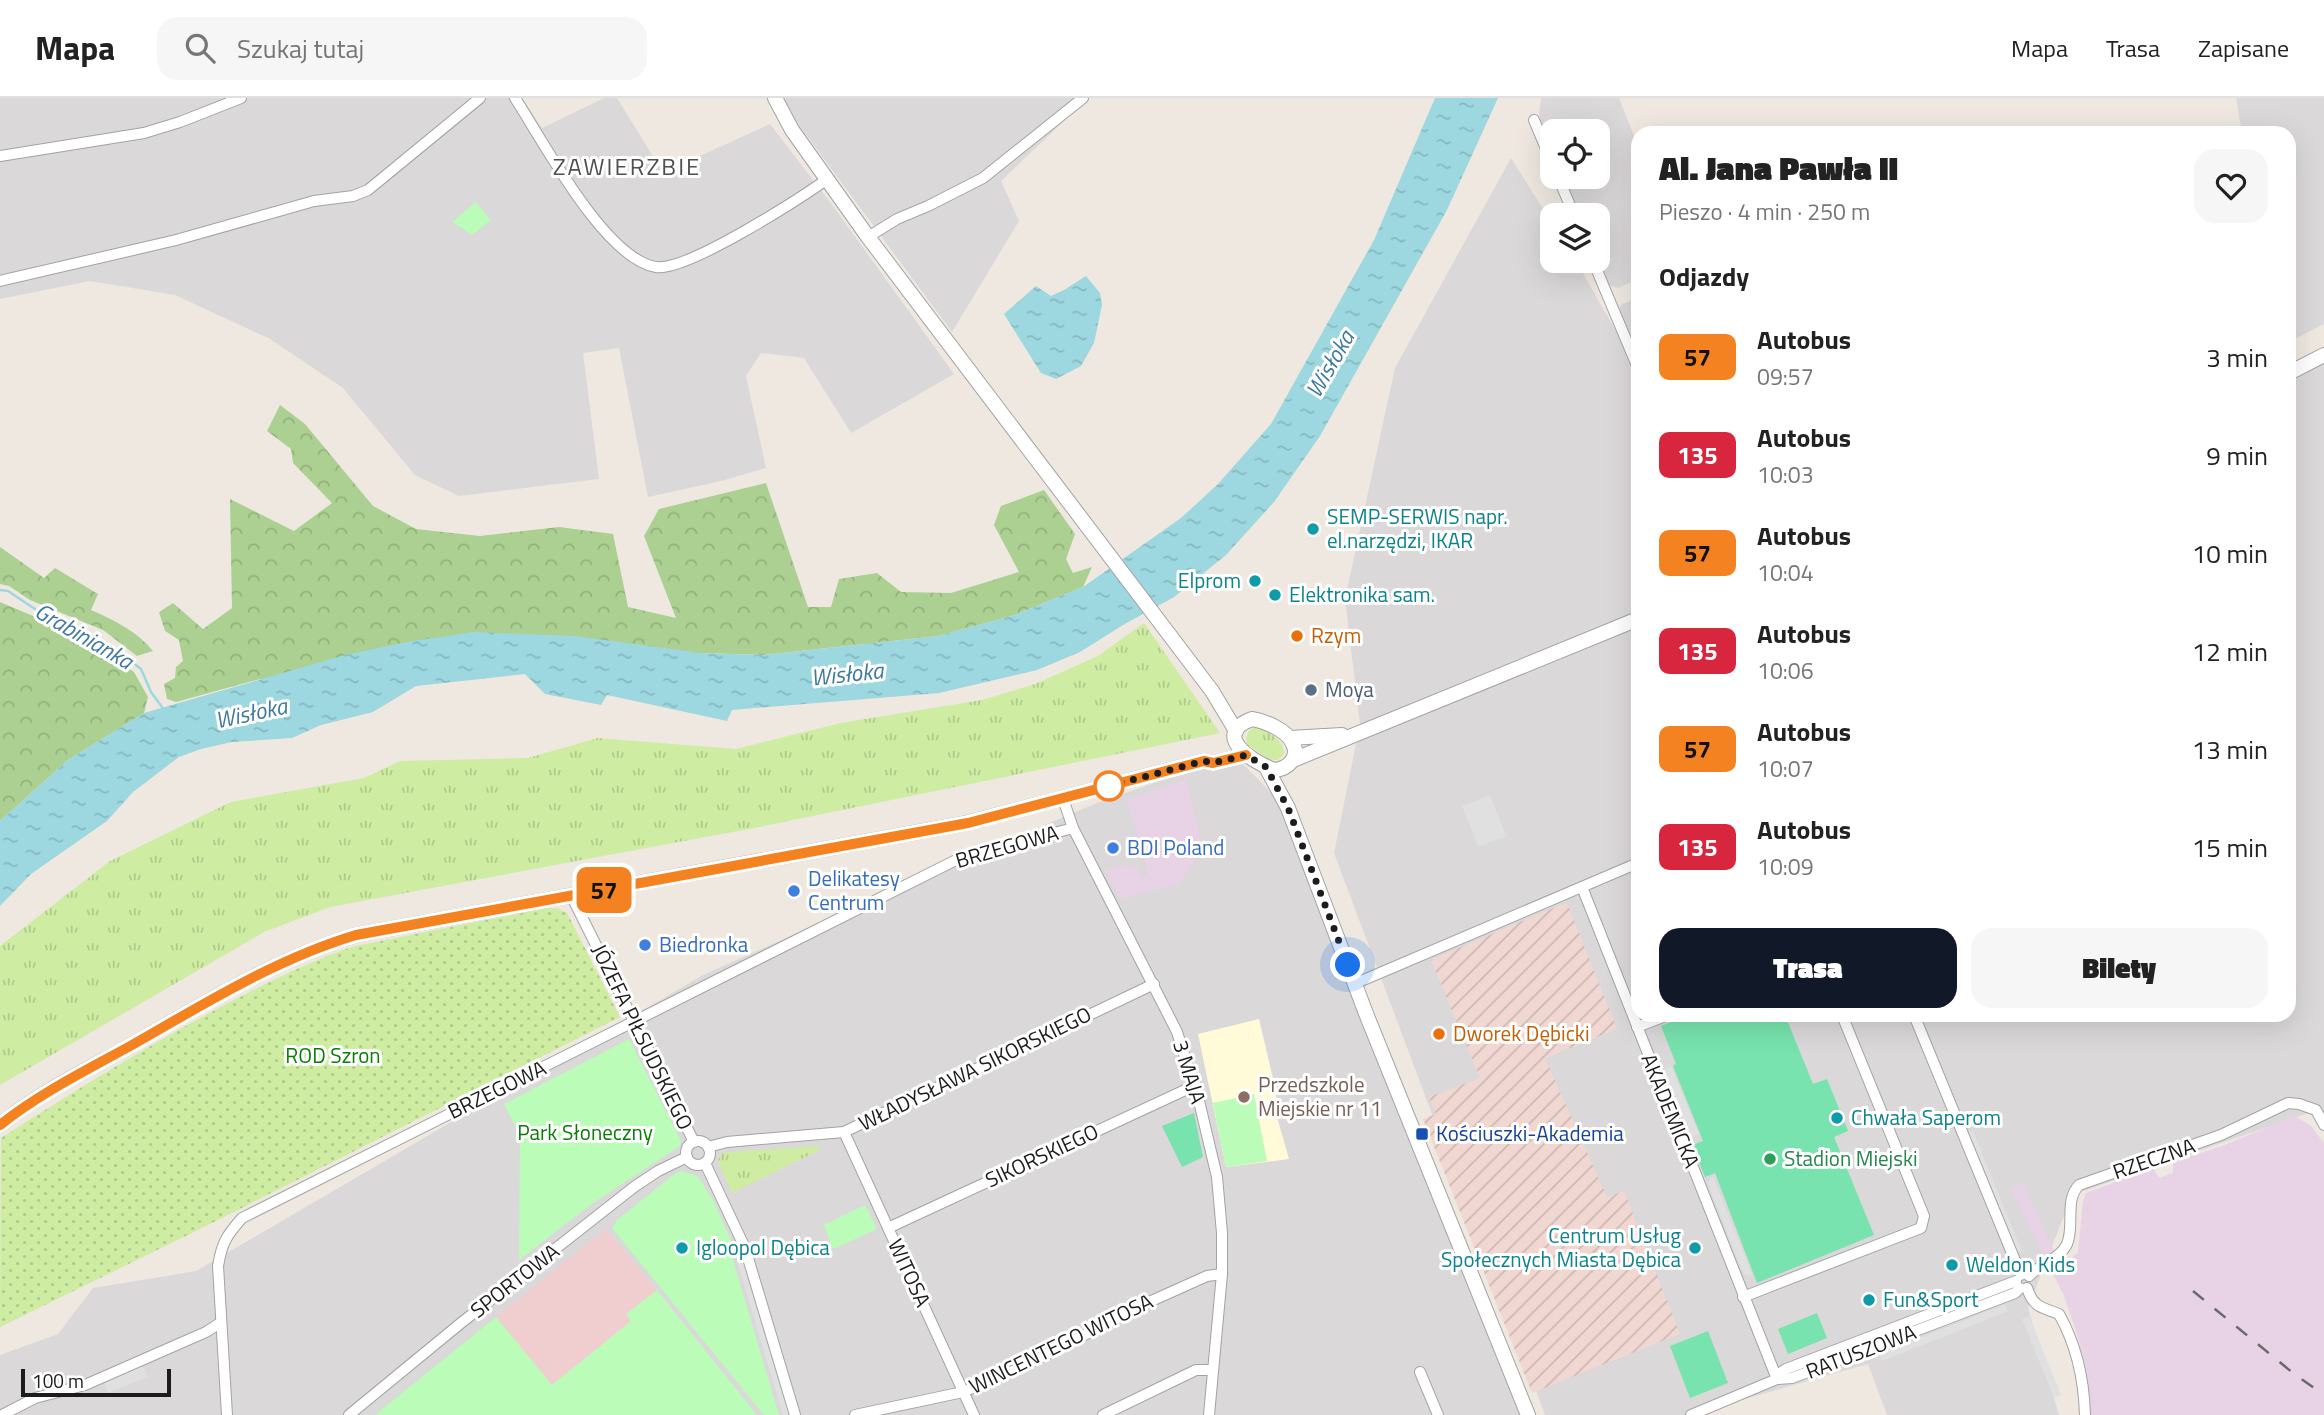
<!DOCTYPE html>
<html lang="pl">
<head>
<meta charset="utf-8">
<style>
  body { margin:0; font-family:"Titillium Web",sans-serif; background:#f6f6f6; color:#222; height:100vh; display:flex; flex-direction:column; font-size:26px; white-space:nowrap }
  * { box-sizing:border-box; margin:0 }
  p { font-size:23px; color:#767676 }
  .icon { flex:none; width:38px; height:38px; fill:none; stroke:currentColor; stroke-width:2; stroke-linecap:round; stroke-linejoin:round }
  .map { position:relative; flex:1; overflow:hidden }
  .details { position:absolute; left:1631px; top:28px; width:665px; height:896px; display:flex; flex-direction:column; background:#fff; border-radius:21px; box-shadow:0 7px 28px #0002 }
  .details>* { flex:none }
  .badge { padding:0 14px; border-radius:10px; font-size:24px; line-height:46px }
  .controls { position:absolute; left:1540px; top:21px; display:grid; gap:14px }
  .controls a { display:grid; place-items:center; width:70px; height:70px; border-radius:14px; background:#fff; box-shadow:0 7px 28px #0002; font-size:35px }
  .scale { position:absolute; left:21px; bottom:18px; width:150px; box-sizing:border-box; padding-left:7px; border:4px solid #1c1c1c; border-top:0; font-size:19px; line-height:24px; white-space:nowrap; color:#1c1c1c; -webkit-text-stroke:5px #fff; paint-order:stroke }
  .you { position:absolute; width:35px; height:35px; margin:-18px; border:5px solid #fff; border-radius:50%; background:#1a73e8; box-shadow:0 0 0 10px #1a73e833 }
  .map>.badge { position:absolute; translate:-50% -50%; box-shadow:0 0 0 4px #fff }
  h2 { padding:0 28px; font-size:26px; line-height:63px }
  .round { display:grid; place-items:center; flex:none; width:74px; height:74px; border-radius:21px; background:#f6f6f6 }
  .headline { display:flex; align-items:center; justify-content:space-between; height:119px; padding:0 28px }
  h1 { font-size:33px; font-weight:800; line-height:52px }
  .action { display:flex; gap:14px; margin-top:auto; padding:14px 28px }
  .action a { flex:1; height:80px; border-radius:21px; background:#111827; color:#fff; font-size:28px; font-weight:800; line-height:80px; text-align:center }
  .action a+a { background:#f6f6f6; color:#222 }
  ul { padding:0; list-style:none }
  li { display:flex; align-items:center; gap:21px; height:98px; padding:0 28px }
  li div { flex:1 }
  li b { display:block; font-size:26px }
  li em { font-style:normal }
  li .badge { min-width:77px; font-weight:700; text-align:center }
  header { display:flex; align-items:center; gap:42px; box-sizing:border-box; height:98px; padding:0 35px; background:#fff; border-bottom:2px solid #e0e0e0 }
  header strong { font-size:33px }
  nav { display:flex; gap:38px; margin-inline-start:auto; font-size:24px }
  .search { width:490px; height:63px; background:#f6f6f6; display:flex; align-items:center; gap:18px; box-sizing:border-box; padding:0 24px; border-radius:21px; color:#767676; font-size:26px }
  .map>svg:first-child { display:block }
  .residential { fill:#dad8d9 }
  .commercial { fill:#f0ced0 }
  .industrial { fill:#e7d2e6 }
  .education { fill:#fffbd8 }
  .military { fill:url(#military-furrows) }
  .grass { fill:url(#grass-tufts) }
  .forest { fill:url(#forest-crowns) }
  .park { fill:#bbfcb9 }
  .garden { fill:url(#garden-dots) }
  .pitch { fill:#78e3ae }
  .parking { fill:#e0e0e0 }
  .water { fill:url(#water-ripples) }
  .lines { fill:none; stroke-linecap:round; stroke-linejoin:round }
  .stream { stroke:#9dd7df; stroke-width:2.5 }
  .minor-casing { stroke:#a3a3a3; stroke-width:12 }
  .tertiary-casing { stroke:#a3a3a3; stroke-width:16 }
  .minor { stroke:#fff; stroke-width:10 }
  .tertiary { stroke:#fff; stroke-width:14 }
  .rail { stroke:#6a6a6a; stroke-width:2.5; stroke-dasharray:14 14; stroke-linecap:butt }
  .line-casing { stroke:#fff; stroke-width:16 }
  .line { stroke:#f58220; stroke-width:10 }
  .walk { stroke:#1c1c1c; stroke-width:7; stroke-dasharray:0 12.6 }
  .culture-dot { fill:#0f9aa8; stroke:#fff; stroke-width:2.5 }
  .food-dot { fill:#e8710a; stroke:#fff; stroke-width:2.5 }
  .service-dot { fill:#5c6f8a; stroke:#fff; stroke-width:2.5 }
  .stop-dot { fill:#fff; stroke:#f58220; stroke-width:3.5 }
  .shop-dot { fill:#3f7fe0; stroke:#fff; stroke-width:2.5 }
  .education-dot { fill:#8d6e63; stroke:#fff; stroke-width:2.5 }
  .transit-dot { fill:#1a4fb4; stroke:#fff; stroke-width:2.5 }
  .leisure-dot { fill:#2e9e5b; stroke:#fff; stroke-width:2.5 }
  .labels { text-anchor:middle; stroke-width:6; stroke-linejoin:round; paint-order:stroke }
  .culture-label { font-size:21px; fill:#0d838f; stroke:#fff; text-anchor:start }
  .food-label { font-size:21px; fill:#c56008; stroke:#fff; text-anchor:start }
  .service-label { font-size:21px; fill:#4e5e75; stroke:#fff; text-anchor:start }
  .street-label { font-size:21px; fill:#1c1c1c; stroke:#fff }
  .shop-label { font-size:21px; fill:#366cbe; stroke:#fff; text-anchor:start }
  .park-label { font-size:21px; fill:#087e05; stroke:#fff }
  .education-label { font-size:21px; fill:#785e54; stroke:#fff; text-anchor:start }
  .transit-label { font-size:21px; fill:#164399; stroke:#fff; text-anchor:start }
  .leisure-label { font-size:21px; fill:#27864d; stroke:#fff; text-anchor:start }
  .water-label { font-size:23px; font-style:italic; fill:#3e79a0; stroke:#fff }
  .quarter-label { font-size:24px; letter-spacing:2px; fill:#4f4f4f; stroke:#fff }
</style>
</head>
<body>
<header>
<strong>Mapa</strong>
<div class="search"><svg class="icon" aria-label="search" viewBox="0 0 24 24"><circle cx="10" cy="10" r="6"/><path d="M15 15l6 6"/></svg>Szukaj tutaj</div>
<nav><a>Mapa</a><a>Trasa</a><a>Zapisane</a></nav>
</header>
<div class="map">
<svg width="2324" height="1317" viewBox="0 0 2324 1317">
  <defs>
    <pattern id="military-furrows" width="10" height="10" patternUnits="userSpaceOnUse" patternTransform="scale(1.75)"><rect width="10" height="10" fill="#f1d7d2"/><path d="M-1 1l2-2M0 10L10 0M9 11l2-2" fill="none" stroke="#ceb8b4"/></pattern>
    <pattern id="grass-tufts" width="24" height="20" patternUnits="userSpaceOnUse" patternTransform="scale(1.75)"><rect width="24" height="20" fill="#ceeca2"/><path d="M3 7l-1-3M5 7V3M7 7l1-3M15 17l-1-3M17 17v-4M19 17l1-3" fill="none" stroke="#b0ca8b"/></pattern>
    <pattern id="forest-crowns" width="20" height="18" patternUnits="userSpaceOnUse" patternTransform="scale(1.75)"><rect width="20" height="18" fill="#abd092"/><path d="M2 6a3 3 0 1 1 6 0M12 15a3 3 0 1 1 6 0" fill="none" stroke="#93b27d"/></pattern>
    <pattern id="garden-dots" width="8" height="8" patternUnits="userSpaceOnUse" patternTransform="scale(1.75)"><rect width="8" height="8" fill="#ceeca2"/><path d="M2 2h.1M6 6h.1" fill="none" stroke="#b0ca8b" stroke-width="1.8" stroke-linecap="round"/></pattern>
    <pattern id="water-ripples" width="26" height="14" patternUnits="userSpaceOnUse" patternTransform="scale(1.75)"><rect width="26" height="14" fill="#9dd7df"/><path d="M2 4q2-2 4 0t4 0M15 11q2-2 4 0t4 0" fill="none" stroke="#87b8bf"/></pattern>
  </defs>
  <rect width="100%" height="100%" fill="#eee8e0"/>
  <g class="residential">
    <path d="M0 0H522L542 30 604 0H617L663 75 770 26 833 108 954 276 851 335 804 260 761 255 746 278 766 370 721 383 648 399 619 250 583 255 599 381 459 398 415 377 343 290 270 241 175 197 90 183 0 201Z"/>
    <path d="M779 0H1088L1001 83 1019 123 952 234Z"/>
    <path d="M1541 0H1619L1638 48V181L1618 190 1607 186 1598 163V117H1579L1562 79H1598V33H1552V54L1540 23 1539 15Z"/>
    <path d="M2236 0H2324V226L2289 244V35H2242Z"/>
    <path d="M1511 60 1552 125V163H1576L1638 272V917H2289V274L2324 255V1018L2320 1011 2072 1097 2028 1210 2059 1317H1887L1868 1266 1688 1317H1545L1334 755 1360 626 1345 501 1395 270Z"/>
    <path d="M1638 199V253L1619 212 1621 207Z"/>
    <path d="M1234 657 1294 718 1532 1317H0V1257L58 1236 93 1190 196 1173 703 877 954 765 1097 705Z"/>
  </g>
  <path class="commercial" d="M606 1131 657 1192 626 1216 632 1223 551 1287 496 1219Z"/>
  <g class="industrial">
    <path d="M1186 682 1203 748 1180 786 1119 801 1106 773 1121 767 1138 770 1141 780 1148 778 1127 702Z"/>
    <path d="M2295 1018 2311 1028 2324 1045V1317H2090L2084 1264 2076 1233 2064 1198 2010 1090 2023 1085 2061 1168 2078 1155 2083 1103 2086 1095 2153 1070 2159 1080 2173 1075V1064L2222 1048Z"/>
  </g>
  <path class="education" d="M1259 921 1276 993 1277 1019 1289 1061 1226 1069 1198 936Z"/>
  <path class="military" d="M1565 805 1568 807 1617 931 1545 960 1607 1099 1624 1093 1680 1236 1532 1295 1423 1021 1436 1016 1429 999 1480 980 1431 862Z"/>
  <g class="grass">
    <path d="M1144 525 1220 635 754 730 330 809 264 834 0 987V848L110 763 231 704 364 680 400 663 528 660 598 640 736 651 841 625 982 602 1035 586 1098 558Z"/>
    <path d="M1256 629C1269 634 1284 641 1284 656L1278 662H1270L1247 646C1245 638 1248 631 1256 629Z"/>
    <path d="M819 1048 820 1052 734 1094 731 1093 718 1064 720 1057 727 1054Z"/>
  </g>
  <g class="forest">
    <path d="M280 307 305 326 373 408 416 431 480 438 559 429 613 436 628 509 676 520 644 438 659 411 766 385 808 509H831L839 481 877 475 901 494 951 495 1019 474 994 427 1001 408 1044 392 1075 436 1066 461 1073 475 1092 469 1083 489 1015 517 938 538 764 557 702 555 260 581 176 604 167 601 164 586 175 580 176 569 183 563 179 542 165 533 159 514 173 505 203 531 232 510 230 401 294 433 332 405 293 365 291 351 267 333Z"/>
    <path d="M0 449 44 480 55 470 98 496 91 512C114 522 138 534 153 553L137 558 103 532 30 502 9 488 0 486Z"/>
    <path d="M0 504 78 537 88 551 108 557 134 574 148 599 144 615 68 662 0 723Z"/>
  </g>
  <g class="park">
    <path d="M476 104 491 122 472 137 452 124Z"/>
    <path d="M629 941 681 1043 680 1048 593 1105 519 1162 520 1037 504 1006Z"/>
    <path d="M1254 996 1267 1063 1226 1069 1213 1005Z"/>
    <path d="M682 1073 698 1078 714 1104 736 1154 733 1162 779 1317H764L612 1130 617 1122 676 1075Z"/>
    <path d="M865 1107 876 1129 875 1132 836 1150H832L824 1127Z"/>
    <path d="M657 1192 757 1317H375L496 1219 552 1287 631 1223 626 1216Z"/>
  </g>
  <path class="garden" d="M547 810H557L567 815 620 919 200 1131 0 1229 1 1040C76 992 153 944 232 903 273 882 312 862 355 848Z"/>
  <g class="pitch">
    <path d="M1689 917H1785L1813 986 1827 981 1848 1033 1834 1039 1874 1137 1757 1185 1715 1075 1705 1079 1692 1047 1703 1043 1673 968 1676 966 1661 928Z"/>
    <path d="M1194 1015 1203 1059 1182 1069 1162 1028Z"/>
    <path d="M1817 1215 1827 1240 1788 1256 1778 1231Z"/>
    <path d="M1708 1233 1728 1285 1690 1300 1670 1248Z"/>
  </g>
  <g class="parking">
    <path d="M1490 697 1506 738 1478 749 1462 708Z"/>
    <path d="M1671 968 1699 1036 1682 1043 1655 975Z"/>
    <path d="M1973 1033 2022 1153 2017 1156 1966 1036Z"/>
    <path d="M1713 1079 1752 1176 1749 1179 1743 1175 1708 1086 1710 1080Z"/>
    <path d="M742 1154 792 1317H783L737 1163Z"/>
    <path d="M2006 1206 2008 1213 1882 1263 1879 1256Z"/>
    <path d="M2029 1218 2061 1297 2054 1300 2022 1221Z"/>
    <path d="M142 1267 148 1279 108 1295 103 1283Z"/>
  </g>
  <g class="water">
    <path d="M1435 0H1498L1447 112 1320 338 1274 404 1226 457 1174 499 1123 527 1080 554 1037 572 939 595 732 612 727 623 607 597 601 607 545 596 525 576 416 588 373 614 321 627 292 640 232 644 201 651 179 659 133 694 107 723 31 776 0 808V723L68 662 144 615 345 557 407 544 473 534 575 538 702 555 764 557 938 538 1015 517 1083 489 1181 420 1218 386 1271 326 1374 142Z"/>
    <path d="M1086 178 1100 195 1102 207 1094 245 1081 268 1056 281 1041 275 1004 216 1036 188 1051 198 1064 192Z"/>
  </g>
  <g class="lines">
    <path class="stream" d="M0 492 8 493 44 517 81 531 116 552 141 571 151 594 162 609"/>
    <defs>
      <g id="minor">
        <path d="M515 0C543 43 605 161 656 169 686 174 799 101 826 82"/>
        <path d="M1534 22 1552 65"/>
        <path d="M0 58 144 35 180 24 241 0"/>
        <path d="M1558 79 1574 117"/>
        <path d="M868 139 897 121 928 108 983 80 1083 0"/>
        <path d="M1593 163 1638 270"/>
        <path d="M0 183 176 142 314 103 353 98 368 92 480 0"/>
        <path d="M1063 701 1073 730 1177 934 1199 1003 1217 1079 1222 1135V1176L1209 1317"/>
        <path d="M1582 789 1777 1281"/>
        <path d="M571 797 694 1044"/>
        <path d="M1354 886 1638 765"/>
        <path d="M1914 917 2021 1177"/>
        <path d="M1637 929 1668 917"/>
        <path d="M844 1034 974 1317"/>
        <circle cx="698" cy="1055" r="12"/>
        <path d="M708 1049 727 1044 844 1034 1154 886"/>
        <path d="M705 1065 745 1150 795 1317"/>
        <path d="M888 1130 1196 987"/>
        <path d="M2029 1178C2040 1166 2060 1161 2067 1146 2075 1127 2064 1103 2079 1087L2221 1037 2288 1005 2299 1006 2316 1012 2324 1027"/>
        <path d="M2027 1190C2034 1210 2041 1209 2059 1216 2077 1248 2084 1281 2085 1317"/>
        <path d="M1743 1199 1921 1130 1924 1118 1842 917"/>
        <path d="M1420 1274 1438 1317"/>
        <path d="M1777 1281 1780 1275 1786 1271 2016 1183"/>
        <path d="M2 1317 35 1300 85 1287 206 1234 220 1225"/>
        <path d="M227 1317 218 1168C222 1144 227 1137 242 1120L958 761 1073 730"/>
        <path d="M349 1317 461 1225 634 1089 658 1073 687 1059"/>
        <path d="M855 1317 963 1294 1022 1269 1149 1204 1207 1178 1222 1176"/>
        <path d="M1103 1317 1196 1272H1213"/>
        <path d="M1691 1317 1777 1281 1792 1280 2015 1195 2020 1190"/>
      </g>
      <g id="tertiary">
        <path d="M775 0 792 32 868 139 1212 593 1236 633"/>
        <path d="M2289 275 2324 257"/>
        <path d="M1252 621C1265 623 1286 632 1292 644 1301 659 1288 671 1274 672 1253 664 1210 637 1252 621Z"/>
        <path d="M1290 640 1342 637"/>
        <path d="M1293 662 1638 521"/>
        <path d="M1266 669 1288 710 1367 918 1528 1317"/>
        <path d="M0 1027C39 995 87 972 132 947 203 906 276 861 356 837L967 725 1204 663 1213 665 1246 657"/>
      </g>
    </defs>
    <use href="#minor" class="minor-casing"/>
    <use href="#tertiary" class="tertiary-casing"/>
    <use href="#minor" class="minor"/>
    <use href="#tertiary" class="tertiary"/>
    <path class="rail" d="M2193 1193 2293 1275 2324 1297"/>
  </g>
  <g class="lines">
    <defs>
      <path id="line" d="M0 1027C40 995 87 972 132 947 204 906 276 861 356 837L968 725 1204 663 1213 665 1246 657"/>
    </defs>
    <use href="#line" class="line-casing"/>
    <use href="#line" class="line"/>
    <path class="walk" d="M1109 688 1204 663 1213 665 1246 657 1266 669 1288 710 1348 867"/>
  </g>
  <g class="culture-dot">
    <circle cx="1313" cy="431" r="7"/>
    <circle cx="1255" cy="483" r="7"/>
    <circle cx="1275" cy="497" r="7"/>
    <circle cx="1837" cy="1020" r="7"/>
    <circle cx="682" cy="1150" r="7"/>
    <circle cx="1695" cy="1150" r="7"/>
    <circle cx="1952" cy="1167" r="7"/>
    <circle cx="1869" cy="1202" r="7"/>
  </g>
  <g class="food-dot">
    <circle cx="1297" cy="538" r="7"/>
    <circle cx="1439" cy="936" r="7"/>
  </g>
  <circle class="service-dot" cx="1311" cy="592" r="7"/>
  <circle class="stop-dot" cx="1109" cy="688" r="14"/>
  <g class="shop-dot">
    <circle cx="1113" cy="750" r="7"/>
    <circle cx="794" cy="793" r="7"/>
    <circle cx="645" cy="847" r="7"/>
  </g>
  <circle class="education-dot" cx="1244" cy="999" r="7"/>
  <rect class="transit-dot" x="1415" y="1029" width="14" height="14" rx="3.5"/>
  <circle class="leisure-dot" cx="1770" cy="1061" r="7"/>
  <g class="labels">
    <g class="culture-label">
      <text x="1327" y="426">SEMP-SERWIS napr.<tspan x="1327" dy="24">el.narzędzi, IKAR</tspan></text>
      <text x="1241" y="490" text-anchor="end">Elprom</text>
      <text x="1289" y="504">Elektronika sam.</text>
      <text x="1851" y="1027">Chwała Saperom</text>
      <text x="1681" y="1145" text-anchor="end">Centrum Usług<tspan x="1681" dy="24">Społecznych Miasta Dębica</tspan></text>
      <text x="696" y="1157">Igloopol Dębica</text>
      <text x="1966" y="1174">Weldon Kids</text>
      <text x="1883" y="1209">Fun&amp;Sport</text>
    </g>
    <g class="food-label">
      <text x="1311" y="545">Rzym</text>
      <text x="1453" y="943">Dworek Dębicki</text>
    </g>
    <g class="service-label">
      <text x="1325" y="599">Moya</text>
    </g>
    <g class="street-label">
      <text transform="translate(1007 749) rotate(-16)" y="7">BRZEGOWA</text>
      <text transform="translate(642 939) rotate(64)" y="7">JÓZEFA PIŁSUDSKIEGO</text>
      <text transform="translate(975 971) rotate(-26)" y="7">WŁADYSŁAWA SIKORSKIEGO</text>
      <text transform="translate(1189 974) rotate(73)" y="7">3 MAJA</text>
      <text transform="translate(497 992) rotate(-26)" y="7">BRZEGOWA</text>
      <text transform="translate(1670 1013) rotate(68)" y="7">AKADEMICKA</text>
      <text transform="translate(1042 1058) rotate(-25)" y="7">SIKORSKIEGO</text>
      <text transform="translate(2154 1061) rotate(-19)" y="7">RZECZNA</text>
      <text transform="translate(909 1175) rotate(65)" y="7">WITOSA</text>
      <text transform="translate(515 1183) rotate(-38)" y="7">SPORTOWA</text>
      <text transform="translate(1061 1246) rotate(-26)" y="7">WINCENTEGO WITOSA</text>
      <text transform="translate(1861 1254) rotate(-21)" y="7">RATUSZOWA</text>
    </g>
    <g class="shop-label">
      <text x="1127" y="757">BDI Poland</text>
      <text x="808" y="788">Delikatesy<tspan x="808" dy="24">Centrum</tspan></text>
      <text x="659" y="854">Biedronka</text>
    </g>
    <g class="park-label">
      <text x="333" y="965">ROD Szron</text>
      <text x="585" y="1042">Park Słoneczny</text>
    </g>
    <g class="education-label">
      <text x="1258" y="994">Przedszkole<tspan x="1258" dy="24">Miejskie nr 11</tspan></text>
    </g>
    <g class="transit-label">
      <text x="1436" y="1043">Kościuszki-Akademia</text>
    </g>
    <g class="leisure-label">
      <text x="1784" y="1068">Stadion Miejski</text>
    </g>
    <g class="water-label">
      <text transform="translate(1330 266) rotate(-60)" y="8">Wisłoka</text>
      <text transform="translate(84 538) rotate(30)" y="8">Grabinianka</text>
      <text transform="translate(847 576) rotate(-6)" y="8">Wisłoka</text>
      <text transform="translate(251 615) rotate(-12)" y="8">Wisłoka</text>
    </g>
    <g class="quarter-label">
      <text x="627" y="77">ZAWIERZBIE</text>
    </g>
  </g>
</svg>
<div class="controls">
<a><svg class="icon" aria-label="locate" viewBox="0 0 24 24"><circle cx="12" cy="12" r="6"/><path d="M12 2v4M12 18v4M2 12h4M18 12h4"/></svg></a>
<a><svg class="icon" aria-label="layers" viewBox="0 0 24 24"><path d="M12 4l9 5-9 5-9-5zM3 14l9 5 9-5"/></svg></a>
</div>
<div class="scale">100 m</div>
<div class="you" style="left:1348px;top:867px"></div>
<b class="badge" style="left:604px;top:792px;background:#f58220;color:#111">57</b>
<section class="details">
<div class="headline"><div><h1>Al. Jana Pawła II</h1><p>Pieszo · 4 min · 250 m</p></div><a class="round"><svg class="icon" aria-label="heart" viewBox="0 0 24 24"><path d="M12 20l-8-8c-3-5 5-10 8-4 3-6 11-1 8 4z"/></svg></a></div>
<h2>Odjazdy</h2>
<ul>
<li><span class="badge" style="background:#f58220;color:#111">57</span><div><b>Autobus</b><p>09:57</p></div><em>3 min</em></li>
<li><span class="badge" style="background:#d7263d;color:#fff">135</span><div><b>Autobus</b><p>10:03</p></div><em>9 min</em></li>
<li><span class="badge" style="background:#f58220;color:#111">57</span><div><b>Autobus</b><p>10:04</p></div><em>10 min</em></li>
<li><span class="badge" style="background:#d7263d;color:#fff">135</span><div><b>Autobus</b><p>10:06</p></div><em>12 min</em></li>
<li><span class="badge" style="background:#f58220;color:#111">57</span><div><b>Autobus</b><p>10:07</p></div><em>13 min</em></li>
<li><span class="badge" style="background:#d7263d;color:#fff">135</span><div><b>Autobus</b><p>10:09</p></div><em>15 min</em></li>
</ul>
<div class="action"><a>Trasa</a><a>Bilety</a></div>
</section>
</div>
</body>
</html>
